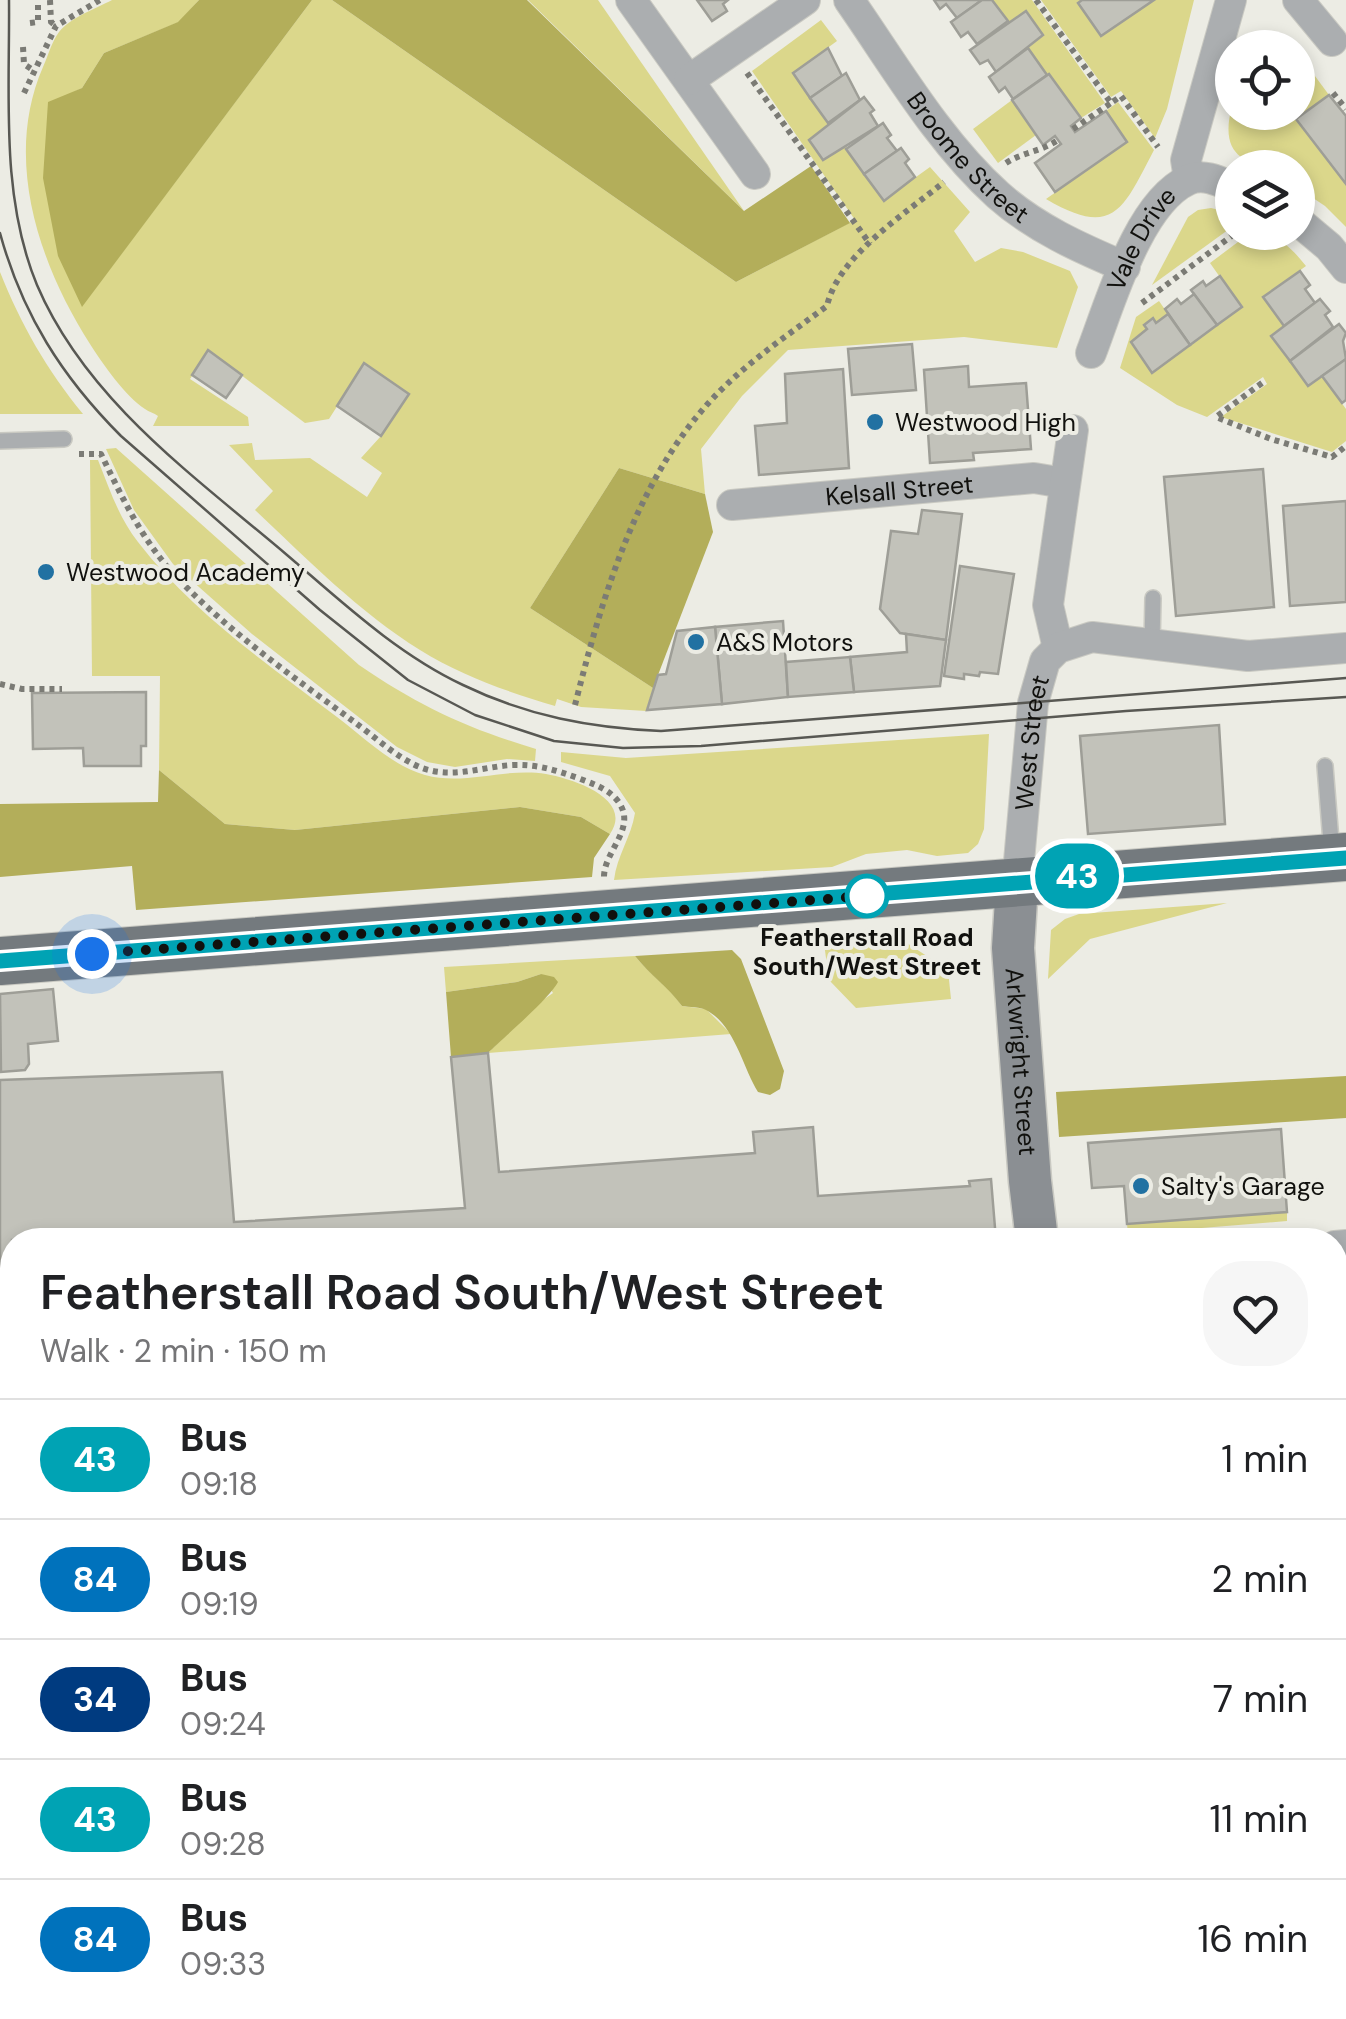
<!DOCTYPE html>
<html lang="en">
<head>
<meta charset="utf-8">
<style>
  body { margin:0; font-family:"DM Sans",sans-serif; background:#f6f6f6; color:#202124; height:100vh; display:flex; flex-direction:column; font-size:38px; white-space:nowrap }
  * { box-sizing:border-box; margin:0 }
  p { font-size:32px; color:#757577 }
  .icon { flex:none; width:55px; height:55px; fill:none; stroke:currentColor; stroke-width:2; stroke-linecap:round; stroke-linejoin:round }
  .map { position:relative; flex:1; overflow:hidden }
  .drawer { position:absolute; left:0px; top:1228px; width:1348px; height:792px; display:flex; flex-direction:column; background:#fff; border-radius:40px 40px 0 0; box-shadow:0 5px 15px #0003 }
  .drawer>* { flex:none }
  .badge { padding:0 20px; border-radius:32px; font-size:35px; line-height:65px }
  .controls { position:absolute; left:1215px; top:30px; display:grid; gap:20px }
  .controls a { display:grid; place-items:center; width:100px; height:100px; border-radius:50%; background:#fff; box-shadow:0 5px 15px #0003; font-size:50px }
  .you { position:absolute; width:50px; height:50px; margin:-25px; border:8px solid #fff; border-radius:50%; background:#1a73e8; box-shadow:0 0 0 15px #1a73e833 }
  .map>.badge { position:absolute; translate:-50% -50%; box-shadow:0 0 0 5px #fff }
  .round { display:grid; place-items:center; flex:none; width:105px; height:105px; border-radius:40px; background:#f6f6f6 }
  .summary { display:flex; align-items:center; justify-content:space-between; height:170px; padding:0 40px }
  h1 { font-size:48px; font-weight:600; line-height:75px }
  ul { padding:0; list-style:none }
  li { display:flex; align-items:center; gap:30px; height:120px; padding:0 40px; border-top:2px solid #e0e0e0 }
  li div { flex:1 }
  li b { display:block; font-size:38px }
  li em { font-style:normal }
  li .badge { min-width:110px; font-weight:700; text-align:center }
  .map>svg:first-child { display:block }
  .green { fill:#dbd78b }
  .forest { fill:#b3ae5a }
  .building { fill:#c2c2ba; stroke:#9e9e97; stroke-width:2.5 }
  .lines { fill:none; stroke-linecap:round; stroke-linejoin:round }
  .lane-casing { stroke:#c9c9c2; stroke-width:18 }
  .street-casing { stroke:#c9c9c2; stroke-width:32 }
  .secondary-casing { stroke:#c9c9c2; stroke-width:45 }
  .primary-casing { stroke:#c9c9c2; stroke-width:50 }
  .path { stroke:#7b7b75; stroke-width:6; stroke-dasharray:5 5; stroke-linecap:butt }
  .lane { stroke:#abaeb0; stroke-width:15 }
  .street { stroke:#abaeb0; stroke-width:30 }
  .secondary { stroke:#8b8f93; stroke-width:42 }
  .primary { stroke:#747a7e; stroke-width:48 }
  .tram { stroke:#585853; stroke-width:2.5 }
  .line-casing { stroke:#fff; stroke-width:22 }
  .line { stroke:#00a3b4; stroke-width:15 }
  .walk { stroke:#11110e; stroke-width:10; stroke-dasharray:0 18 }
  .poi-dot { fill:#2171a2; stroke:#ecece4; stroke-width:4 }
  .stop-dot { fill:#fff; stroke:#00a3b4; stroke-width:5 }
  .labels { text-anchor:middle; stroke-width:8; stroke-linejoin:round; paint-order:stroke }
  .street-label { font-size:25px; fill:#11110e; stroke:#ecece4 }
  .poi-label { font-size:25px; fill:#11110e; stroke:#ecece4; text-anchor:start }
  .stop-label { font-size:25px; font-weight:bold; fill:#11110e; stroke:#ecece4 }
</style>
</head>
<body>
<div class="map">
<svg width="1346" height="2019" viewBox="0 0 1346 2019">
  <rect width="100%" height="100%" fill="#ecece4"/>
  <g class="green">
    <path d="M112 0H199L179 22 104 53 82 88 64 97 82 306 312 0H332L736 282 855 220 752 71 821 20 837 41 793 73 884 200 930 167 970 212 954 231 975 262 1001 248 1023 252 1070 271 1078 287 1057 348 964 337 788 350 742 396 701 449 705 494 619 468 530 608 653 688 646 711 581 707 557 699 555 706C508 692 462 676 420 650 359 612 307 559 255 510L273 491 229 445 252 443 255 460 310 458 367 497 382 473 361 458 381 436 408 393 364 364 329 419 305 423 209 351 190 379 248 417 249 426H153L158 416C154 413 149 412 145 409 126 397 102 363 90 344 39 264 3 159 43 67 48 56 52 41 59 32 71 17 95 9 112 0Z"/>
    <path d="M528 0H598L744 211Z"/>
    <path d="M992 0H1032L1105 103 1081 118 1026 47 1043 35 1027 11 1009 23Z"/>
    <path d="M1041 0H1082L1101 36 1154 0H1194L1167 109 1155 138 1121 91 1111 97Z"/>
    <path d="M1298 53 1329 95 1297 119 1346 184V227L1325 206 1298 188V168C1252 167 1217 162 1232 106V112H1298Z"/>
    <path d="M1012 100 1036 135 998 163 973 129Z"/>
    <path d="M1118 102 1154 150C1123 209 1114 239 1046 199L1127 142 1106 111Z"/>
    <path d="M1211 208 1232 213V227L1152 285 1188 217 1198 210Z"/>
    <path d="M1250 233C1277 233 1289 245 1306 266L1263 297 1284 326 1272 336 1308 386 1322 376 1346 409V441L1332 452 1221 417 1267 384 1263 377 1207 417 1177 405 1120 368 1136 317 1159 301 1168 314 1156 323 1153 319 1144 324 1147 329 1131 342 1152 373 1241 307 1210 263Z"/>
    <path d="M0 272C21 325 47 370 83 414H0Z"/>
    <path d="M116 448 359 665C419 706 466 728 536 749L535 761 507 759 455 767 427 762 397 747 252 634 173 564 134 510 106 449Z"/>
    <path d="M90 460H98C109 488 119 518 138 542 192 612 267 664 337 717 364 737 392 766 425 775 465 786 506 767 546 774 574 779 634 799 610 834L581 817 520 807 295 830 225 824 159 770 160 676H92Z"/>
    <path d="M989 734 984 829 978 844 968 853 937 856 907 850 866 854 832 867 614 880C617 855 631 838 635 813L610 776 561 762V752L626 758Z"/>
    <path d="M1227 903 1090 939 1048 979 1051 930 1065 919 1079 914Z"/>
    <path d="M905 930 907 943 948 970 951 999 856 1008 829 980 823 936Z"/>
    <path d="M635 956C650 975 669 987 682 1006L706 1009 731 1034 488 1053 540 1002 553 993 541 974 517 982 446 992 444 967Z"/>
    <path d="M1287 1212V1221L1128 1234 1127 1224Z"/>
  </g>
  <g class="forest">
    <path d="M199 0H312L82 307 58 256 43 178 48 102 82 88 104 53 178 22Z"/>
    <path d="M332 0H527L744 211 811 166 850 223 736 282Z"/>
    <path d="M619 468 705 494 713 532 653 688 530 608Z"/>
    <path d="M159 770 225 824 295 830 520 807 581 817 610 834 594 858 592 877 136 910 132 866 0 877V804L158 802Z"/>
    <path d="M732 950 741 959 784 1071 780 1089 770 1095 758 1092C742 1066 735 1025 706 1010 701 1007 689 1007 682 1006 668 987 650 975 635 956Z"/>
    <path d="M541 974 554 977 558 982C550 998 504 1037 488 1053L451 1057 446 992 517 982Z"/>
    <path d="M1346 1076V1118L1059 1137 1056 1092Z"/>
    <path d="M0 1468H4L12 1607V1854L0 1856Z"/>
  </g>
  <g class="building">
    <path d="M697 0H728L723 4 727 11 712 21Z"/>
    <path d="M934 0H982L957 18 946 4 940 9Z"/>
    <path d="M982 0H992L1008 21 977 44 968 32 961 37 951 22Z"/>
    <path d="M1082 0H1154L1101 36 1078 3Z"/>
    <path d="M1026 11 1043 35 996 72 988 60 980 64 970 50Z"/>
    <path d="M828 48 842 76 810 98 793 73Z"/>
    <path d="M1028 48 1047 75 1013 99 1005 87 999 92 989 77Z"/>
    <path d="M846 73 860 100 828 123 810 98Z"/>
    <path d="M1049 74 1081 118 1071 126 1075 132 1106 111 1127 142 1055 192 1035 163 1061 144 1055 136 1043 145 1012 100Z"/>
    <path d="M1329 95 1346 116V184L1296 119Z"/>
    <path d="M864 97 874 110 870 113 878 126 823 160 809 140Z"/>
    <path d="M883 123 891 135 887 138 897 151 864 174 846 149Z"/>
    <path d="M901 148 909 159 905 163 915 177 884 201 864 174Z"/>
    <path d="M1300 271 1310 285 1305 289 1315 303 1284 326 1263 297Z"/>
    <path d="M1220 276 1242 307 1217 325 1191 290 1203 281 1206 286Z"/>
    <path d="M1194 294 1217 325 1190 345 1165 309 1177 299 1181 304Z"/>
    <path d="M1320 299 1330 311 1325 315 1333 327 1290 361 1271 336Z"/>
    <path d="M1168 314 1190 345 1152 373 1131 342 1147 329 1144 325 1153 318 1156 323Z"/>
    <path d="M1339 324 1346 333 1343 341 1346 359 1308 386 1290 361Z"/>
    <path d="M912 344 916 390 852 395 848 349Z"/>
    <path d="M208 350 242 375 226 398 192 375Z"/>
    <path d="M1346 359V400L1342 403 1322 376Z"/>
    <path d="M364 363 409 394 381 436 337 406Z"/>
    <path d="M968 366 969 387 1026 383 1031 449 973 453 974 460 930 463 924 370Z"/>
    <path d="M843 369 849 468 759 475 755 426 787 423 785 374Z"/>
    <path d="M1263 469 1274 607 1176 616 1164 477Z"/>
    <path d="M1346 501V602L1290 606 1283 506Z"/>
    <path d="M922 510 962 514 946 640 900 633 880 609 891 531 918 534Z"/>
    <path d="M960 566 1014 574 998 674 980 672 979 676 964 674V679L944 676Z"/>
    <path d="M783 621 788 697 722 704 715 627Z"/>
    <path d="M715 627 722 704 647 710 658 675 666 674 677 631Z"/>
    <path d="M906 634 946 640 940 686 854 692 850 657 907 652Z"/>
    <path d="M850 657 854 692 788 697 786 662Z"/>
    <path d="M146 692V746H141V766H84L83 748 33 749 32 693Z"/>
    <path d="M1219 725 1225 824 1088 834 1080 736Z"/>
    <path d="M53 989 58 1041 28 1044 29 1064 25 1070 1 1072 0 994Z"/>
    <path d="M488 1053 499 1172 755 1153 753 1132 813 1127 818 1196 970 1186 969 1181 991 1179 996 1240H12V1367H0V1080L222 1072 234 1222 465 1208 451 1057Z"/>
    <path d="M1281 1129 1287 1212 1127 1224 1124 1186 1092 1188 1088 1143Z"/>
    <path d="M1346 1738V1775L1335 1776V1739Z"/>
    <path d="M12 1854V1882L0 1883V1856Z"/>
    <path d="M0 1889H12L11 1942H0Z"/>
    <path d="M272 2008H396L273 2016Z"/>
    <path d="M631 2008H909L910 2019H632Z"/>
  </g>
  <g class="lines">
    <defs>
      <g id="lane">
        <path d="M0 441 64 439"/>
        <path d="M1152 645 1153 598"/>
        <path d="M1325 766 1332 854"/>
        <path d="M0 1985 12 1992"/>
        <path d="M42 2008 62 2019"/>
        <path d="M145 2008 146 2019"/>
      </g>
      <g id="street">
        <path d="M631 0 755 174"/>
        <path id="s1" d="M849 0C895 66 938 141 998 195 1035 228 1080 248 1125 267"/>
        <path d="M1298 0 1332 41"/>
        <path d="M689 80 805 0"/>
        <path d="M1189 179 1186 160 1231 0"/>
        <path d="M1298 221 1329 247 1346 268"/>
        <path id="s2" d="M1091 353C1110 304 1138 203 1188 180 1203 173 1219 181 1232 187"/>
        <path id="s3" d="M732 505 1034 478 1064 483"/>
        <path d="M1058 648 1048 605 1073 430"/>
        <path id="s4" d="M1017 884 1033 703 1045 661 1058 648 1092 637 1248 656 1346 648"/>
        <path d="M1335 1246 1346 1245"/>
      </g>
      <g id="secondary">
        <path id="s5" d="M1017 884 1013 948 1030 1181 1037 1240"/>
        <path d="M1098 2008 1099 2019"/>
      </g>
      <path id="primary" d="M0 961 1346 857"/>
    </defs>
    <use href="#lane" class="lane-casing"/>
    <use href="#street" class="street-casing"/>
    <use href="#secondary" class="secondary-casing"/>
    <use href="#primary" class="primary-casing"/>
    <g class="path">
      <path d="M50 0 51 22 56 26"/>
      <path d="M1036 0 1111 103 1121 96 1158 147"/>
      <path d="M30 23 38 22V0"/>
      <path d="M23 47 24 64 33 70"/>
      <path d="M747 73 870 244"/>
      <path d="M24 93 56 26 100 0"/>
      <path d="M1333 93 1346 109"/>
      <path d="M1073 129 1111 103"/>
      <path d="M1006 163C1023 152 1040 152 1058 140"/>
      <path d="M1142 303 1237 232"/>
      <path d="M1262 383 1216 417 1271 439 1332 457 1346 446"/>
      <path d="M79 454H101C121 495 140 536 171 571 222 627 292 676 353 721 374 736 398 759 422 768 453 779 481 767 512 765 537 764 555 770 578 778 593 784 607 788 617 800 639 827 604 850 604 877"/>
      <path d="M0 684 22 689H62"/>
      <path d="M575 705C603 594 639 469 724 387 755 357 792 332 827 306 838 256 905 214 944 182"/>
      <path d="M1335 1677H1346"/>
      <path d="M1335 1734H1346"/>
    </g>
    <use href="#lane" class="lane"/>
    <use href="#street" class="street"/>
    <use href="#secondary" class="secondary"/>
    <use href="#primary" class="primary"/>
    <g class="tram">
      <path d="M9 0C10 94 0 196 37 285 86 400 194 476 287 555 342 602 397 654 463 685 527 716 591 728 661 731L1346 678"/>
      <path d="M0 233C22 314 62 377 121 436L320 610 408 680 475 715 554 741 623 748 701 746 1126 711 1346 697"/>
    </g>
  </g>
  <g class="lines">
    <defs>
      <path id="line" d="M0 961 1346 858"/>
    </defs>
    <use href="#line" class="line-casing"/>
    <use href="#line" class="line"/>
    <path class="walk" d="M92 954 867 896"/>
  </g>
  <g class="poi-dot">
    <circle cx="875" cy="422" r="10"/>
    <circle cx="46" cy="572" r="10"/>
    <circle cx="696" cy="642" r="10"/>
    <circle cx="1141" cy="1186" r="10"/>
  </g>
  <circle class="stop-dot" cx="867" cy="896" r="20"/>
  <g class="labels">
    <g class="street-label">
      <text dy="9" stroke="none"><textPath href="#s1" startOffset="198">Broome Street</textPath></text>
      <text dy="9" stroke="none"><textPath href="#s2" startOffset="125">Vale Drive</textPath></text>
      <text dy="9" stroke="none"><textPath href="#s3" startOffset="168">Kelsall Street</textPath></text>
      <text dy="9" stroke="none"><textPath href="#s4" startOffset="142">West Street</textPath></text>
      <text dy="9" stroke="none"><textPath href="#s5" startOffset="178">Arkwright Street</textPath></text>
    </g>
    <g class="poi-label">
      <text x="895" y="431">Westwood High</text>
      <text x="66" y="581">Westwood Academy</text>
      <text x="716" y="651">A&amp;S Motors</text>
      <text x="1161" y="1195">Salty's Garage</text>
    </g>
    <g class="stop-label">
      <text x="867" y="946">Featherstall Road<tspan x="867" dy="29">South/West Street</tspan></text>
    </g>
  </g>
</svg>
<div class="controls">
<a><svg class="icon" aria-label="locate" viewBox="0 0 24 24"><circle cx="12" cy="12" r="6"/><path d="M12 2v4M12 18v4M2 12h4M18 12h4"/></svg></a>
<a><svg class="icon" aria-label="layers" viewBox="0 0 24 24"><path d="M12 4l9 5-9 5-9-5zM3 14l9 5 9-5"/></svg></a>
</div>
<div class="you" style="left:92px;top:954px"></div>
<b class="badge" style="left:1077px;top:876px;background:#00a3b4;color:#fff">43</b>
<section class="drawer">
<div class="summary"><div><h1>Featherstall Road South/West Street</h1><p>Walk · 2 min · 150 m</p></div><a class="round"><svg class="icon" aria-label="heart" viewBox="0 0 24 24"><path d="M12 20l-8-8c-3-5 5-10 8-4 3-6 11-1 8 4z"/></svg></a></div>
<ul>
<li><span class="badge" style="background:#00a3b4;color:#fff">43</span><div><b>Bus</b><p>09:18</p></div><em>1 min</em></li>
<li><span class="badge" style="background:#0072bc;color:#fff">84</span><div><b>Bus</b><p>09:19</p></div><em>2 min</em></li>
<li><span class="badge" style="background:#003b80;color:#fff">34</span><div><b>Bus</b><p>09:24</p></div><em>7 min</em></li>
<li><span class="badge" style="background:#00a3b4;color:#fff">43</span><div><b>Bus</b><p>09:28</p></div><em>11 min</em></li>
<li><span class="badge" style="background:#0072bc;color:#fff">84</span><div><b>Bus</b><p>09:33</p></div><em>16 min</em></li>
</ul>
</section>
</div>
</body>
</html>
